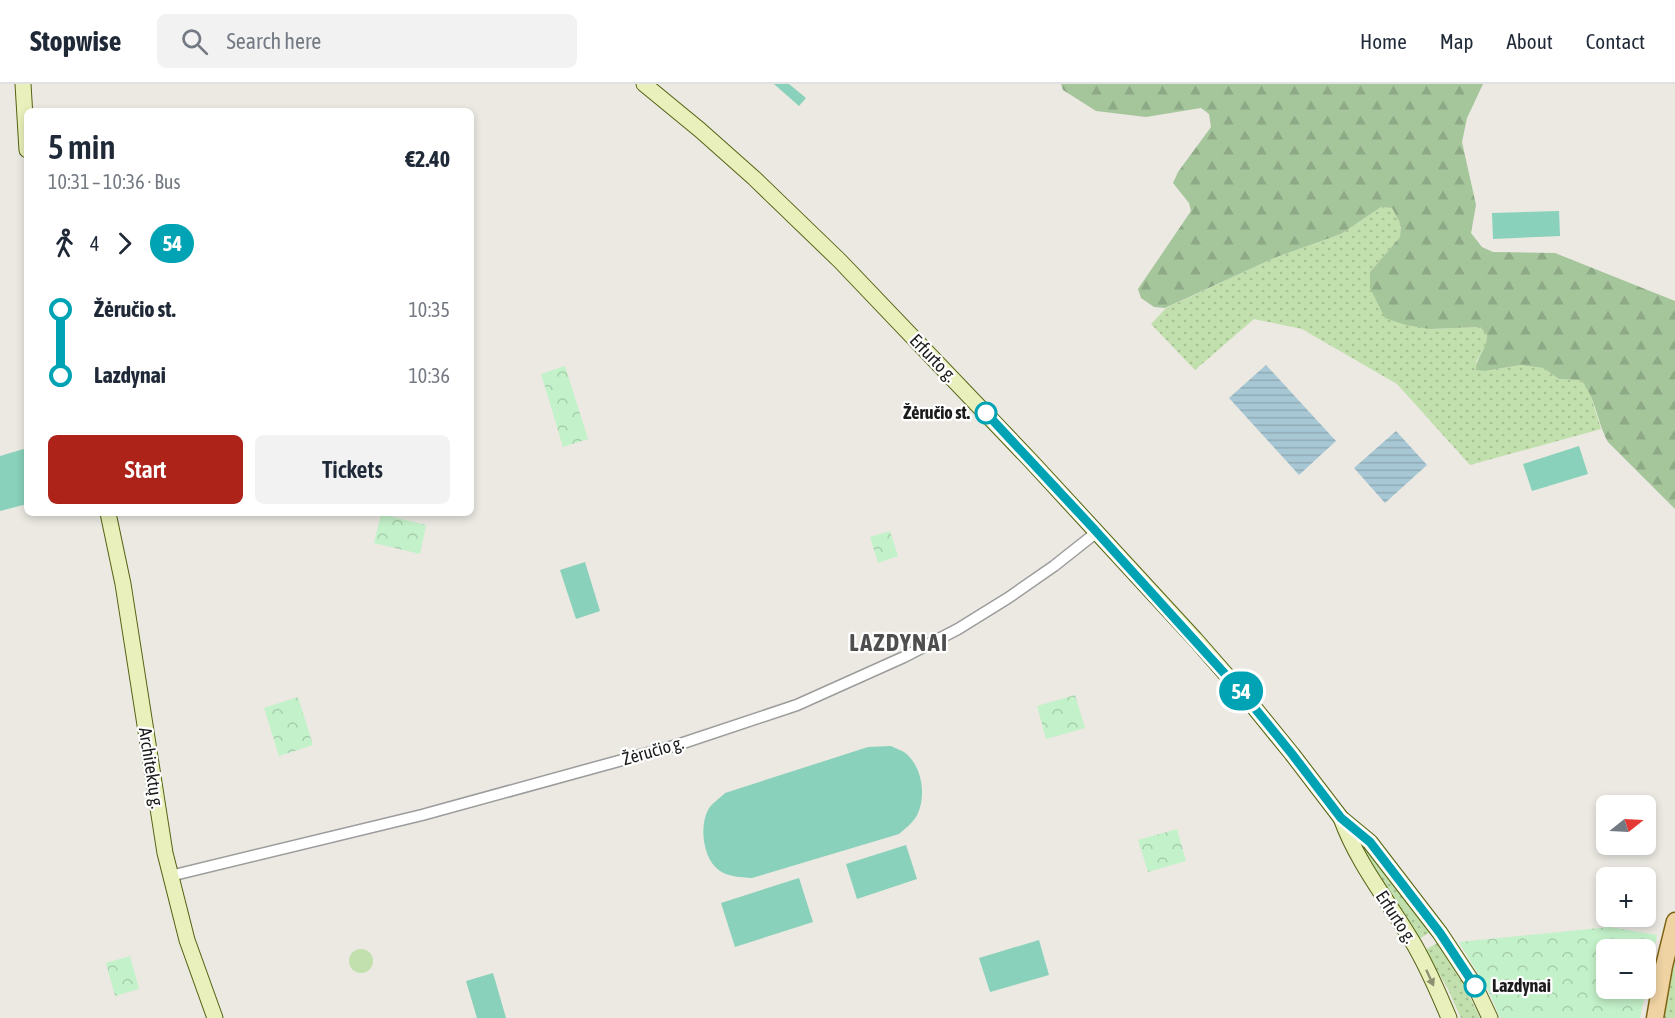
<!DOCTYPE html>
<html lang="en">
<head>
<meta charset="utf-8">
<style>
  body { margin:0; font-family:"Asap Condensed",sans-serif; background:#f2f2f3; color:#1f2937; height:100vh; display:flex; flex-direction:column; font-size:22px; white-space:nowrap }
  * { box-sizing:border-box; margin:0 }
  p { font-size:20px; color:#747a83 }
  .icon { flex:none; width:33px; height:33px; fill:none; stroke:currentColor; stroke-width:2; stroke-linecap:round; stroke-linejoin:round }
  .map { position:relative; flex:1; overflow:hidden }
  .sheet { position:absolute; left:24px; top:24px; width:450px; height:408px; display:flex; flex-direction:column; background:#fff; border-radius:9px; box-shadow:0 3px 9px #0003 }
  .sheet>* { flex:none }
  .badge { padding:0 12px; border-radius:20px; font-size:21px; line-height:39px }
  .needle { width:39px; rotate:72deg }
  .fabs { position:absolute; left:1596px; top:711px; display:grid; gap:12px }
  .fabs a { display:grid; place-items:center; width:60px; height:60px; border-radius:9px; background:#fff; box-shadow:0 3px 9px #0003; font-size:30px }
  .map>.badge { position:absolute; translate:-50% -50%; box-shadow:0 0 0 3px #fff }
  .legs { display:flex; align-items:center; gap:9px; height:66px; padding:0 24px; font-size:20px }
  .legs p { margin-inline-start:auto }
  .overview { display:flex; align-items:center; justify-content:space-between; height:102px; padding:0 24px }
  h1 { font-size:33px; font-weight:600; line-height:45px }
  .action { display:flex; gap:12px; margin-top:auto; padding:12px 24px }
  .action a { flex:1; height:69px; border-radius:9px; background:#ad2319; color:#fff; font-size:24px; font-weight:600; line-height:69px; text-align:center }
  .action a+a { background:#f2f2f3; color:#1f2937 }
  ul { padding:0 24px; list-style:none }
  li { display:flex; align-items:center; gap:21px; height:66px; font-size:22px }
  li i { display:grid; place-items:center; width:9px; height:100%; margin:0 8px; background:currentColor }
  li i::after { content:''; width:15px; height:15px; margin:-8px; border:4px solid; border-radius:50%; background:#fff }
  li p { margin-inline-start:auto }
  li:first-child i { background:linear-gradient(#0000 50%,currentColor 0) }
  li:last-child i { background:linear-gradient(currentColor 50%,#0000 0) }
  header { display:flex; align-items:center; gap:36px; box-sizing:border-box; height:84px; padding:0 30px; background:#fff; border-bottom:2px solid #e0e1e3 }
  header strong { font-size:28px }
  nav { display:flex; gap:33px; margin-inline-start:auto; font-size:21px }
  .search { width:420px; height:54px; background:#f2f2f3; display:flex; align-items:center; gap:15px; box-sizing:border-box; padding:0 21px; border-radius:9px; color:#747a83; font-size:22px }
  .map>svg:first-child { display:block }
  .grass { fill:url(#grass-dots) }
  .forest { fill:url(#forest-firs) }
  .park { fill:url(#park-crowns); fill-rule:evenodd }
  .garden { fill:#c2e0ad }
  .pitch { fill:#89d1ba }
  .water { fill:url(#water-rules) }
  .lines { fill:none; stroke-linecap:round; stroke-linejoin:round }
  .street-casing { stroke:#9c9c9c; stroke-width:13 }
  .secondary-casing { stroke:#546212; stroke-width:17 }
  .primary-casing { stroke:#806312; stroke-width:19 }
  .street { stroke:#fff; stroke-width:10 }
  .secondary { stroke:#eaf0bb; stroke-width:15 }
  .primary { stroke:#efd3a3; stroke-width:16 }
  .oneway { fill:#8d9073 }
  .line-1-casing { stroke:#fff; stroke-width:14 }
  .line-1 { stroke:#00a3b4; stroke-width:9 }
  .stop-1-dot { fill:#fff; stroke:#00a3b4; stroke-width:3 }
  .labels { text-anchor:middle; stroke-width:4.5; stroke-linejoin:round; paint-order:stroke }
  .street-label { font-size:18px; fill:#1b1b1b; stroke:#fff }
  .stop-label { font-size:18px; font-weight:bold; fill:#1b1b1b; stroke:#fff; text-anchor:end }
  .district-label { font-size:24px; font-weight:bold; letter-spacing:1.5px; fill:#4e4e4e; stroke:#fff }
</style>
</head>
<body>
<header>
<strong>Stopwise</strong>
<div class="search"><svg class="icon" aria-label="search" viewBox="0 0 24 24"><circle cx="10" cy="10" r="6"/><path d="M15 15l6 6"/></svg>Search here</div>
<nav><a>Home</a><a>Map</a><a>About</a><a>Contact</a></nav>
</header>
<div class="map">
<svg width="1675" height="934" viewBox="0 0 1675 934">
  <defs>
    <pattern id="grass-dots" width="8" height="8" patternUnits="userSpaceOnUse" patternTransform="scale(1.5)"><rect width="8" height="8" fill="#c2e0ad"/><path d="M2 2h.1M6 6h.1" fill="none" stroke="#a6c094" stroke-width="1.8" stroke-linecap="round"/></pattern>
    <pattern id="forest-firs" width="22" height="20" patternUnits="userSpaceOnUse" patternTransform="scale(1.5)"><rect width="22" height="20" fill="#a5c59b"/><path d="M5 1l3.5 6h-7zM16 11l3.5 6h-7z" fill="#8da985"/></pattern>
    <pattern id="park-crowns" width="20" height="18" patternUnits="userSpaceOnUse" patternTransform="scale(1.5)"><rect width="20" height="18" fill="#c3f1c9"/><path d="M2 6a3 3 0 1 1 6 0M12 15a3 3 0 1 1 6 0" fill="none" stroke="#a7ceac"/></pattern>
    <pattern id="water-rules" width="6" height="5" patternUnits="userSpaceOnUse" patternTransform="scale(1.5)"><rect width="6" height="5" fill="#a7c7d4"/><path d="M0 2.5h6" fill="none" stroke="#8faab5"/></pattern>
  </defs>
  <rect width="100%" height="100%" fill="#ebe9e2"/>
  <g class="grass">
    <path d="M1381 123 1392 124 1401 141 1400 153 1370 188 1430 245 1480 243 1487 251V259L1476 278 1485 287 1521 281 1543 284 1559 295 1581 296 1589 306 1601 345 1470 381 1397 300 1302 245 1254 235 1195 286 1151 240 1166 224 1274 174 1341 150Z"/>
    <path d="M1349 742 1430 848 1418 856 1347 743Z"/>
    <path d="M1437 859 1464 901 1480 934H1461L1448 905 1425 866Z"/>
    <path d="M1675 871V934H1664Z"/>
  </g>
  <path class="forest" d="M1061 0H1483L1467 34 1462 58 1476 121 1471 149 1482 163 1493 168 1555 169 1675 217V425L1608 358C1597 338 1596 314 1581 296L1559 295 1543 284 1521 281 1485 287 1476 286C1476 273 1488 264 1487 251L1480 243 1430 245 1406 241 1385 234 1370 204V188L1400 153 1401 141 1392 124 1381 123 1341 150 1274 174 1165 224 1154 223 1141 214 1138 205 1191 127 1189 119 1173 99 1178 88 1211 43 1209 30 1201 24 1146 33 1096 27 1063 6Z"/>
  <g class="park">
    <path d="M565 282 588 355 563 363 541 290Z"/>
    <path d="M381 430 426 441 420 470 374 459Z"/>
    <path d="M890 447 898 472 878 479 870 453Z"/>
    <path d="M1075 611 1085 644 1046 655 1037 622Z"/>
    <path d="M298 613 313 661 279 672 264 624Z"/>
    <path d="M1177 745 1186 777 1148 788 1138 756Z"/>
    <path d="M1610 843 1657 851 1640 934H1500L1489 908 1459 858ZM1606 866H1646V904H1606Z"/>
    <path d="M130 872 139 905 115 912 106 879Z"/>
  </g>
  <circle class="garden" cx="361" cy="877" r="12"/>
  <g class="pitch">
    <path d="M774 0H789L806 14 799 22Z"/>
    <path d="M1559 127 1560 152 1493 155 1492 129Z"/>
    <path d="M1579 362 1588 390 1532 407 1523 380Z"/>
    <path d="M27 364V420L0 427V372Z"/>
    <path d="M585 478 600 527 576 535 560 486Z"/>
    <path d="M891 662C895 664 900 666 904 668 923 682 927 714 916 733 912 739 905 745 899 750L752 794C741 793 729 793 720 787 703 776 699 743 708 726 711 720 720 714 725 709L868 663Z"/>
    <path d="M906 761 917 795 857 815 846 780Z"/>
    <path d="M799 794 813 838 735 863 721 819Z"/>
    <path d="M1039 856 1049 891 990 908 979 874Z"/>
    <path d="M493 889 506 934H477L466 897Z"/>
  </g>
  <g class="water">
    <path d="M1266 281 1336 357 1299 391 1229 314Z"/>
    <path d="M1396 347 1427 381 1385 419 1354 384Z"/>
  </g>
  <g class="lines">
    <defs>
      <path id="street" d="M170 792 422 731 677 661 797 621 904 573 958 545 1008 514 1054 482 1097 448"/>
      <g id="secondary">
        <path d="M23 0 27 66"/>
        <path d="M644 0 700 46 754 94 840 177 1031 377 1195 555 1244 611 1292 670 1341 734 1370 758 1440 849 1475 902 1490 934"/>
        <path d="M108 429 123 500 165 769 187 856 215 934"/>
        <path d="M1341 734C1358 781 1390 819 1415 862 1428 885 1439 910 1449 934"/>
      </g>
      <path id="primary" d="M1655 934 1664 882 1675 837"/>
    </defs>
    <use href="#street" class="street-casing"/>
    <use href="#secondary" class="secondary-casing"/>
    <use href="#primary" class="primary-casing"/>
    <use href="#street" class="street"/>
    <use href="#secondary" class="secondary"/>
    <use href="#primary" class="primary"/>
  </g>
  <defs><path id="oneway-solid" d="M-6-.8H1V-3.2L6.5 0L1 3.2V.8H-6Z" transform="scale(1.5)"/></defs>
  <use class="oneway" href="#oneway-solid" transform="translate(1430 894) rotate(65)"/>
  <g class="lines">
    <defs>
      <path id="line-1" d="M986 329 1093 444 1244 611 1292 670 1341 734 1370 758 1440 849 1475 902"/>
    </defs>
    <use href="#line-1" class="line-1-casing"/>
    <use href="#line-1" class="line-1"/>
  </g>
  <g class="stop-1-dot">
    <circle cx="986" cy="329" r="10"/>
    <circle cx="1475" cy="902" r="10"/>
  </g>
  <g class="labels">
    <g class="street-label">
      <text transform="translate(933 274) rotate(46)" y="6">Erfurto g.</text>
      <text transform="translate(653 667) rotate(-16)" y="6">Žėručio g.</text>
      <text transform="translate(151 684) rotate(81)" y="6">Architektų g.</text>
      <text transform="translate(1396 833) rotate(57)" y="6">Erfurto g.</text>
    </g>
    <g class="stop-label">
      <text x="970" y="335">Žėručio st.</text>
      <text x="1492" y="908" text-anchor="start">Lazdynai</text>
    </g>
    <g class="district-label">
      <text x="899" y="567">LAZDYNAI</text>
    </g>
  </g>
</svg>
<div class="fabs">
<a><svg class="needle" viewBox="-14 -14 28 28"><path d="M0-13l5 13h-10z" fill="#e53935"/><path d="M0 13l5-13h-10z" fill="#747a83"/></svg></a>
<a>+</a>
<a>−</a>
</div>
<b class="badge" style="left:1241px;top:607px;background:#00a3b4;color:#fff">54</b>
<section class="sheet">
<div class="overview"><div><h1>5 min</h1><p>10:31 – 10:36 · Bus</p></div><b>€2.40</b></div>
<div class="legs"><svg class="icon" aria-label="walk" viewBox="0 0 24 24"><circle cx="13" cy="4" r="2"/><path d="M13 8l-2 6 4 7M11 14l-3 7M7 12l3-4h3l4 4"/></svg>4<svg class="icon" aria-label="forward" viewBox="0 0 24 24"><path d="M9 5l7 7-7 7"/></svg><b class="badge" style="background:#00a3b4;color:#fff">54</b></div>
<ul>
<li><i style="color:#00a3b4"></i><b>Žėručio st.</b><p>10:35</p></li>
<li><i style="color:#00a3b4"></i><b>Lazdynai</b><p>10:36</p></li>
</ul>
<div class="action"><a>Start</a><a>Tickets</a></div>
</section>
</div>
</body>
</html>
